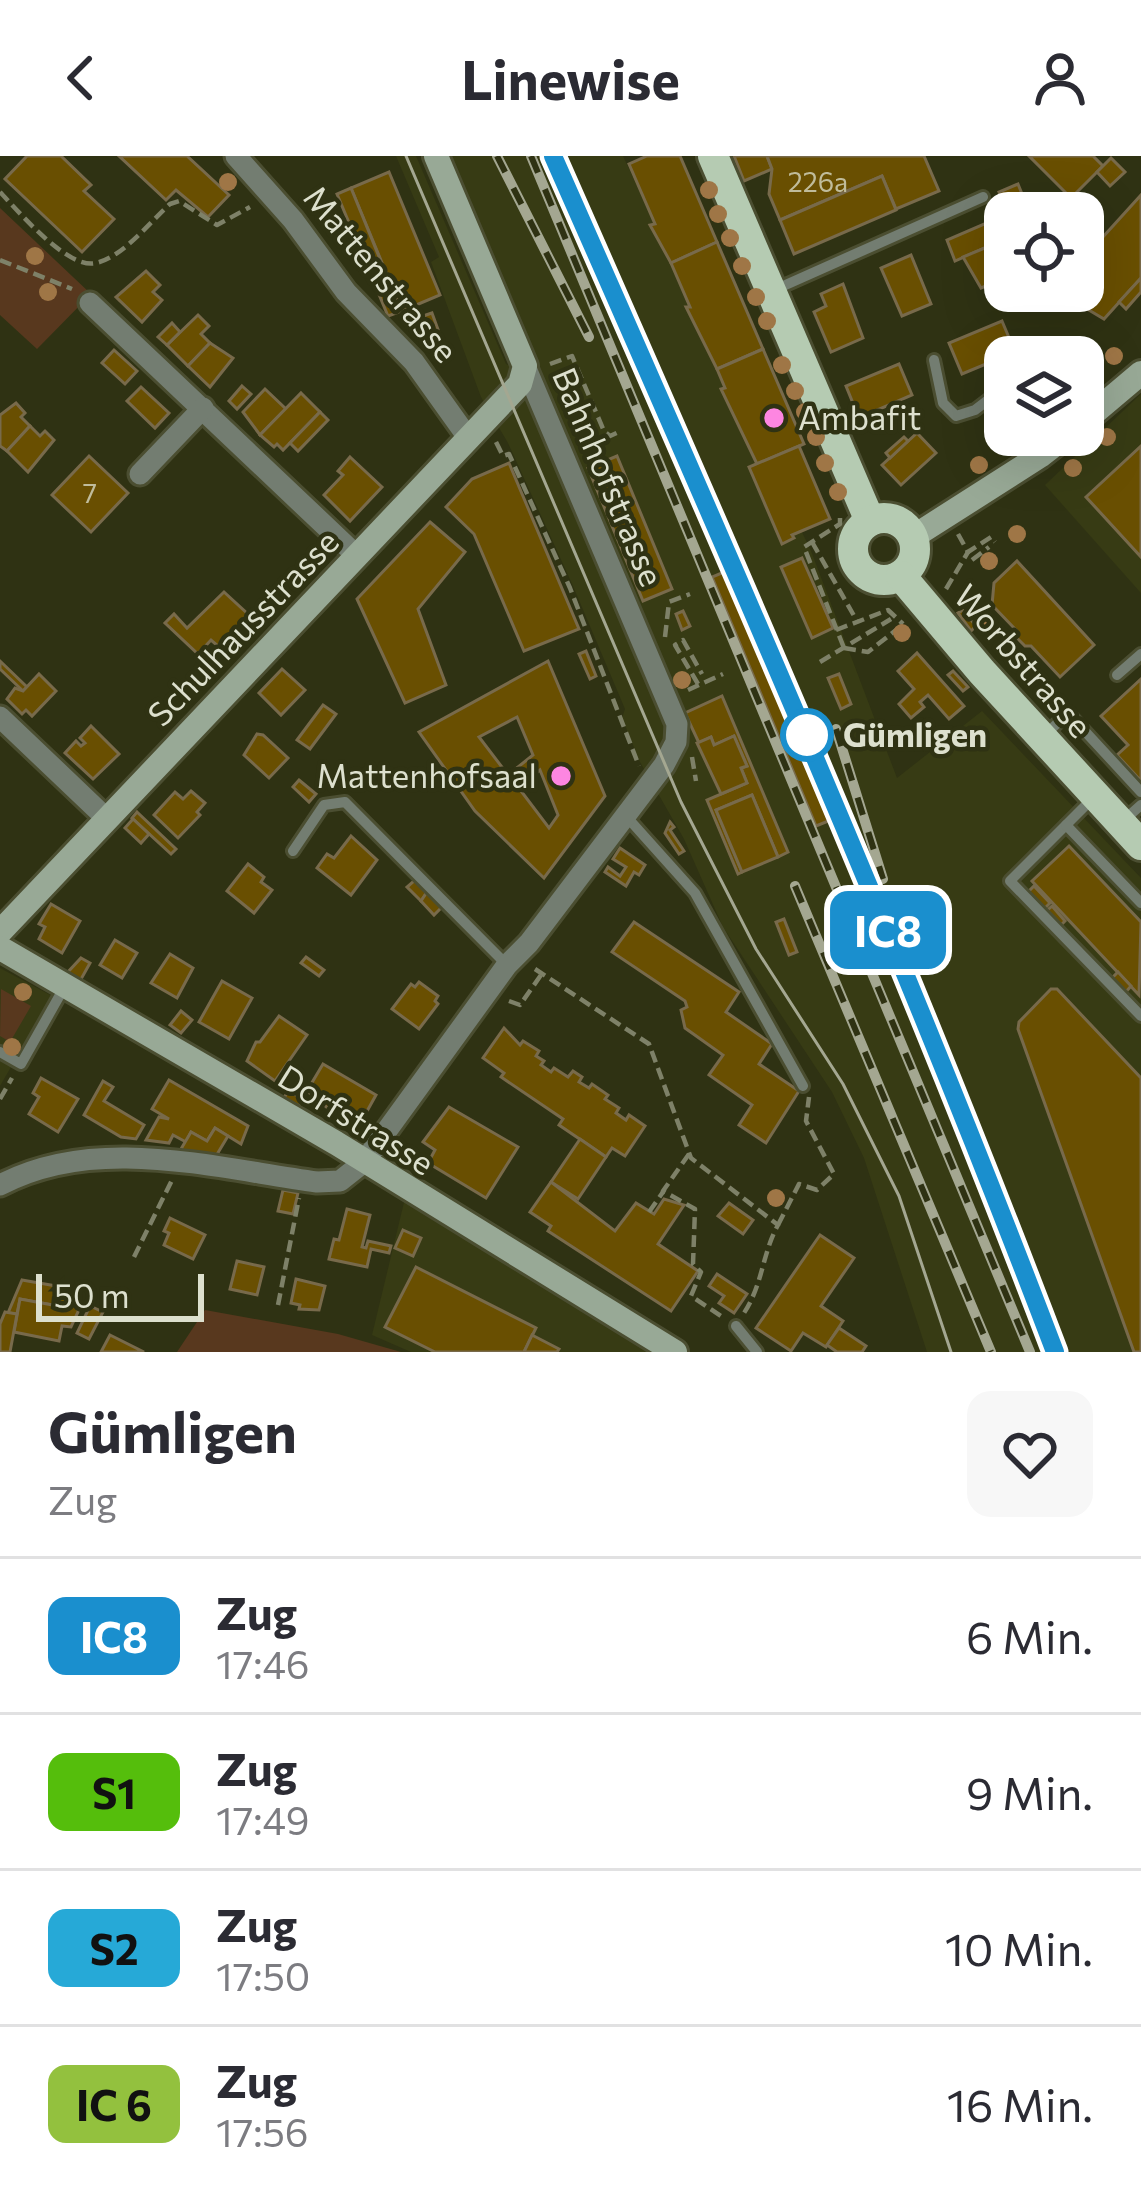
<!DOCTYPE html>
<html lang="de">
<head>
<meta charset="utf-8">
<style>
  body { margin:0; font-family:Commissioner,sans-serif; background:#f7f7f7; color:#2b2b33; height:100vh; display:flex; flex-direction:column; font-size:45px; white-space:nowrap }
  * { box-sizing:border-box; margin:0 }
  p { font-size:39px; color:#7c7c81 }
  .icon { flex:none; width:66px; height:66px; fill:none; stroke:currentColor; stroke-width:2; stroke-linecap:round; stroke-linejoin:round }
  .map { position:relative; height:1196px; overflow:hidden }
  .side { display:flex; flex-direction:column; background:#fff; flex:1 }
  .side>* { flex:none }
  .badge { padding:0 24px; border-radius:18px; font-size:42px; line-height:78px }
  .tools { position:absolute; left:984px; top:36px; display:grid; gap:24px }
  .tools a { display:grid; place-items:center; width:120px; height:120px; border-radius:24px; background:#fff; box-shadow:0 12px 48px #0002; font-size:60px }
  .scale { position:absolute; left:36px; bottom:30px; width:168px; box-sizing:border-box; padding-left:12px; border:6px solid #dde0ce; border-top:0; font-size:33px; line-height:42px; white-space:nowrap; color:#dde0ce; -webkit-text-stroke:9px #2f3213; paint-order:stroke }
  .map>.badge { position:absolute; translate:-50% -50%; box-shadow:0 0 0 6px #fff }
  .round { display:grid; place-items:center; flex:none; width:126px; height:126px; border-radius:24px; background:#f7f7f7 }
  .overview { display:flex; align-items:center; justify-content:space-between; height:204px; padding:0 48px }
  h1 { font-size:57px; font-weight:700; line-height:90px }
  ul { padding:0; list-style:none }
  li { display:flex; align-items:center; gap:36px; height:156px; padding:0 48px; border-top:3px solid #e1e1e2 }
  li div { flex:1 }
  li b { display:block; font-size:45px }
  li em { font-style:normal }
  li .badge { min-width:132px; font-weight:700; text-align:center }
  header { display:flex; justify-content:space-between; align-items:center; height:156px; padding:0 48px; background:#fff; font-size:54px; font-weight:700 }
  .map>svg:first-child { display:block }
  .built { fill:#373b14 }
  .green { fill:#58381e }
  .building { fill:#694f01; stroke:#786a4b; stroke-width:3; fill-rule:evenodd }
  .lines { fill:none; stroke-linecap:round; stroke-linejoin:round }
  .lane-casing { stroke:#4b4e31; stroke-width:16 }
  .street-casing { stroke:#4b4e31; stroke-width:27 }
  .secondary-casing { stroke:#4b4e31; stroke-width:30 }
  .primary-casing { stroke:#4b4e31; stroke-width:36 }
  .path { stroke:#7e8168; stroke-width:4.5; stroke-dasharray:12 6; stroke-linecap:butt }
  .lane { stroke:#737d71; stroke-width:10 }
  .street { stroke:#737d71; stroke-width:21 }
  .secondary { stroke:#98a996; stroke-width:24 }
  .primary { stroke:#b5cbb2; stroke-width:30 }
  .tram { stroke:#a4a791; stroke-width:3 }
  .rail-casing { stroke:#a4a791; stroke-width:10 }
  .rail { stroke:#2f3213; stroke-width:6; stroke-dasharray:18; stroke-linecap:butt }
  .tree { fill:#9f7646 }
  .line-casing { stroke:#fff; stroke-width:27 }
  .line { stroke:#1a8fce; stroke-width:18 }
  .poi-dot { fill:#fd86e1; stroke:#2f3213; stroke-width:4.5 }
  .stop-dot { fill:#fff; stroke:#1a8fce; stroke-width:6 }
  .labels { text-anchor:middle; stroke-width:9; stroke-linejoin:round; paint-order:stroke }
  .number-label { font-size:27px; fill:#c0bc9b }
  .street-label { font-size:33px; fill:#dde0ce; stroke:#2f3213 }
  .poi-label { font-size:33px; fill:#dde0ce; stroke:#2f3213; text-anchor:start }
  .stop-label { font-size:33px; font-weight:bold; fill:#dde0ce; stroke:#2f3213; text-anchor:start }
</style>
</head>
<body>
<header><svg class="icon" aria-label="back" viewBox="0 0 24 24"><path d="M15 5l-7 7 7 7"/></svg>Linewise<svg class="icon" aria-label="person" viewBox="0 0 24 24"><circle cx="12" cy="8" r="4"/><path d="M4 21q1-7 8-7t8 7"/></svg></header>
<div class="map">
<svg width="1141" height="1196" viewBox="0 0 1141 1196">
  <rect width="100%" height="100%" fill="#2f3213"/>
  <g class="built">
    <path d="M396 0H416L506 208 536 222 442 0H623L811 395 897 622 982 555 1141 722V1196H927L864 1002 832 936 723 771 684 683 640 606 622 562 625 553 573 430 508 287 481 241 431 106 439 101Z"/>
    <path d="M1141 238V437L1045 329Z"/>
    <path d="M0 812 52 840 0 930Z"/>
    <path d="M407 1034 675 1196H411L372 1179Z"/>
  </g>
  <g class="green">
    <path d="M0 52 91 138 37 193 0 159Z"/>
    <path d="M1 833 31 850 10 886 0 880Z"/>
    <path d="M205 1154 338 1178 401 1196H177Z"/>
  </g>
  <g class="building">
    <path d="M27 0H61L91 29 84 35 114 63 82 96 5 23Z"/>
    <path d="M119 0H187L229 39 208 61 176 34 166 44Z"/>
    <path d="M647 0H680L717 86 671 107 650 69 655 68 629 8Z"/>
    <path d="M734 0H767L772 13 744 25Z"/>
    <path d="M767 0H924L939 35 896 53 882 20 780 64 769 38 772 13Z"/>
    <path d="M1029 0H1093L1103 10 1071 42Z"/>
    <path d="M1111 2 1125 16 1110 30 1097 16Z"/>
    <path d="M389 16 440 139 402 155 351 32Z"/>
    <path d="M882 20 896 54 794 98 780 64Z"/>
    <path d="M1018 28 1022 38 1003 45 999 36Z"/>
    <path d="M351 32 391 130 378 136 337 38Z"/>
    <path d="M1141 39V122L1104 163 1082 150 1073 135H1083V103Z"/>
    <path d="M1005 59V89L1000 91 998 86 955 105 947 84Z"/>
    <path d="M717 86 763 193 717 213 686 151H690L671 107Z"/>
    <path d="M992 89 1005 122 981 132 963 101Z"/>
    <path d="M911 99 931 148 902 160 881 112Z"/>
    <path d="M146 115 160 129 153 136 162 144 142 166 116 141Z"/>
    <path d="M1141 122V136L1126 153 1119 146Z"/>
    <path d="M843 128 863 182 831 196 814 156 826 150 821 138Z"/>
    <path d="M391 130 402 155 388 160 378 136Z"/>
    <path d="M432 157 440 179 426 184 417 162Z"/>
    <path d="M198 159 209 170 201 178 210 187 188 210 167 189Z"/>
    <path d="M1002 165 1015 196 962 218 949 187Z"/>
    <path d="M172 167 180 176 167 189 158 181Z"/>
    <path d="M210 187 233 202 210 231 188 210Z"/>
    <path d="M763 193 804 288 757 308 721 233 725 232 717 213Z"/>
    <path d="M114 194 137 215 125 228 102 207Z"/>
    <path d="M899 208 912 239 859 262 846 230Z"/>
    <path d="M242 230 251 238 237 253 229 245Z"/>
    <path d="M141 231 169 257 155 272 127 245Z"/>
    <path d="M265 233 286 253 260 279 243 256Z"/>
    <path d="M301 237 320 256 283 294 277 288 274 291 260 279Z"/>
    <path d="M16 247 25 257 21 261 30 270 7 295 0 290V259Z"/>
    <path d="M320 256 328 264 298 295 290 287Z"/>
    <path d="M30 270 40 280 45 275 54 284 28 316 7 295Z"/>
    <path d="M917 277 936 297 901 329 882 309Z"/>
    <path d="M904 281 908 285 890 302 886 297Z"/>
    <path d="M799 290 830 363 792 379 794 382 782 388 749 311Z"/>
    <path d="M1141 290V401L1086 341Z"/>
    <path d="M89 300 128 337 91 376 52 339Z"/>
    <path d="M617 300 672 433 643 445 588 312Z"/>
    <path d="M350 301 382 331 350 365 324 339 343 319 338 315Z"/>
    <path d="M509 307 579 473 524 495 474 378 446 351 472 323Z"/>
    <path d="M430 366 465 396 418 453 446 529 405 547 357 443Z"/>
    <path d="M802 402 833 472 812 482 781 411Z"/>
    <path d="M1017 405 1094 489 1060 521 1031 490H1025L1014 479 1017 475 992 449 994 427Z"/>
    <path d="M729 414 836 662 816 670 712 421Z"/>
    <path d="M224 436 250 460 248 466 219 491 211 484 198 498 165 467 174 458 187 472Z"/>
    <path d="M963 454 976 470 971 475 958 457Z"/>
    <path d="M683 455 690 470 682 474 676 458Z"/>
    <path d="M586 495 596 520 590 523 579 498Z"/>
    <path d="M917 497 964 550 949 563 928 539 920 546 924 551 911 562 899 548 914 533 898 515Z"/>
    <path d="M0 505 27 531 23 535 0 513Z"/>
    <path d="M548 505 605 640 544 722 475 655 419 576ZM517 561 533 599 508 619 479 581ZM540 614 558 659 549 672 518 631Z"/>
    <path d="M282 513 305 534 281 559 259 537Z"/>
    <path d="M953 515 968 531 963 535 948 519Z"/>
    <path d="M39 518 56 535 32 560 26 554 22 558 7 543 15 532 23 535Z"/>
    <path d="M839 518 851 548 841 553 828 522Z"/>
    <path d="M1141 523V625L1117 599 1128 589 1101 560Z"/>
    <path d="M722 540 788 696 778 701 752 639 716 654 742 716 738 718 707 644 747 627 741 612 747 610 734 580 714 589 711 581 699 587 685 557Z"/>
    <path d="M323 549 336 558 310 593 297 584Z"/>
    <path d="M91 570 119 598 93 623 65 597 76 585 81 590 85 587 80 582Z"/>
    <path d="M257 578 263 579 288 602 269 622 244 599Z"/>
    <path d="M734 580 747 610 741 612 747 627 721 638 697 587 711 581 714 589Z"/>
    <path d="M299 624 316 638 309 646 293 631Z"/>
    <path d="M191 635 205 647 197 656 200 659 178 682 154 659 175 636 183 643Z"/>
    <path d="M752 639 778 701 742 716 716 654Z"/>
    <path d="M137 656 176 693 171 698 132 662Z"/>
    <path d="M133 663 149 678 141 687 125 672Z"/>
    <path d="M670 666 674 671 670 674 684 695 679 698 665 677Z"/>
    <path d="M351 680 377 704 351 739 317 712 327 698 334 702Z"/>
    <path d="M1069 690 1141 766 1139 839 1032 725Z"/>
    <path d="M620 692 645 709 639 719 634 716 626 730 605 716 608 711 620 720 626 711 613 703Z"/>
    <path d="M248 708 264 721 261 726 272 734 254 757 227 735Z"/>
    <path d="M415 724 427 736 421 745 407 731Z"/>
    <path d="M1034 730 1050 747 1042 755 1026 738Z"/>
    <path d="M427 736 442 751 434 759 421 745Z"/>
    <path d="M51 748 80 765 62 797 39 783 45 771 39 768Z"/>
    <path d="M1052 750 1065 765 1059 771 1045 756Z"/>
    <path d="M784 763 797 796 789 799 776 766Z"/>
    <path d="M634 766 739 836 726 856 772 888 759 908 799 935 766 987 739 969 752 949 709 919 723 899 685 872 681 854 687 851 685 845 612 796Z"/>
    <path d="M115 784 137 797 122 822 100 809Z"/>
    <path d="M170 798 193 812 177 842 151 827Z"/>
    <path d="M306 801 324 814 319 820 301 807Z"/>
    <path d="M81 802 90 807 80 825 67 817Z"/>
    <path d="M1118 816 1131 830 1125 837 1111 823Z"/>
    <path d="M222 825 252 842 229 883 199 866Z"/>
    <path d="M419 826 438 840 435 845 438 848 419 873 392 853 411 828 415 831Z"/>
    <path d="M1051 833H1057L1141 922V1196H1134L1018 873 1019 866Z"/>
    <path d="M181 855 192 864 181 877 170 869Z"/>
    <path d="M279 860 307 879 275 925 247 905 256 886H260Z"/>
    <path d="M504 872 520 889 523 885 539 895 536 900 544 905 541 909 551 916 554 912 568 921 573 915 582 921 579 926 589 932 592 928 608 939 605 943 619 952 616 957 626 964 629 959 645 970 625 1000 612 992 606 1001 559 969 563 963 501 921 504 917 483 902Z"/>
    <path d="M323 908 376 939 361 966 333 951 330 954 307 935Z"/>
    <path d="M41 922 78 943 58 976 29 958 39 941 33 937Z"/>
    <path d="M169 924 248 970 241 988 215 972 207 985 191 976 186 986 173 979 169 987 146 984 159 961 169 963 152 953Z"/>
    <path d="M103 925 113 931 104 945 144 969 136 983 121 981 84 959Z"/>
    <path d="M288 935 303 943 299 950 284 942Z"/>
    <path d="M449 951 518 991 486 1042 428 1007 435 994 423 986Z"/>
    <path d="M215 972 228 980 216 1000 191 999 181 993 191 976 207 985Z"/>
    <path d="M580 983 606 1001 578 1043 551 1026Z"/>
    <path d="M551 1026 615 1075 636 1047 654 1058 664 1043 684 1049 658 1088 698 1115 671 1155 548 1075 551 1070 530 1056Z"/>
    <path d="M283 1034 298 1037 293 1058 278 1055Z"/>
    <path d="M729 1047 753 1064 743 1078 718 1060Z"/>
    <path d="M347 1053 370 1059 362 1091 366 1092 368 1085 391 1090 389 1097 371 1093 367 1111 329 1103 334 1083 339 1084Z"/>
    <path d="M170 1062 205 1079 193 1103 164 1089 169 1077 164 1075Z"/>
    <path d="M403 1074 421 1082 413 1100 395 1092Z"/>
    <path d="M820 1079 854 1102 821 1150 843 1165 826 1191 803 1177 791 1195 756 1172Z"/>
    <path d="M237 1105 264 1111 257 1139 230 1133Z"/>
    <path d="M416 1111 536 1172 524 1196H435L385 1171Z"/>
    <path d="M717 1118 747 1138 734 1157 719 1147 724 1140 709 1130Z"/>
    <path d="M296 1123 325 1130 319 1154 299 1153 300 1149 291 1147Z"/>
    <path d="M22 1124 62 1131 58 1150 20 1143 17 1158 8 1157Z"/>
    <path d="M62 1131 79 1134 78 1156 71 1171 62 1170 59 1185 14 1176 20 1143 58 1150Z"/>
    <path d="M90 1150 103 1156 89 1183 77 1177Z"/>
    <path d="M5 1156 17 1158 10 1196H0V1168Z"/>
    <path d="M839 1172 866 1190 862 1196H837L827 1189Z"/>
    <path d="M110 1179 144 1196H101Z"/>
    <path d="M532 1179 559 1193 557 1196H524Z"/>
  </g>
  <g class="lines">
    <defs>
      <g id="lane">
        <path d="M772 135 983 41"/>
        <path d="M934 204 943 247 956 260 975 254 1005 231"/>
        <path d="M1083 215 1105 246"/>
        <path d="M1117 519 1141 498"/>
        <path d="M1044 580 1068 557 1141 636"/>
        <path d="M1095 640 1010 725 1141 860"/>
        <path d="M626 660 695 737 803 930"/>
        <path d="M1123 665 1141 649"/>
        <path d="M1066 669 1141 747"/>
        <path d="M293 695 324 649 345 646 507 809"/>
        <path d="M0 896 21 908 65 830"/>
        <path d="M736 1170 757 1196"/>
      </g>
      <g id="street">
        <path d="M236 0 293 64 346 136 414 206 469 283"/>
        <path d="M90 147 357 400"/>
        <path d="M140 318 203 252"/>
        <path d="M0 561 107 663"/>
        <path d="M0 1029C96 978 213 1012 317 1026L340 1025 364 1006 507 809 529 787 664 609 676 586 677 568 525 210"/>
      </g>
      <g id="secondary">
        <path d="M1083 266 1141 217"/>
        <path d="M913 381 1040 300 1067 279"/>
        <path d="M0 776 520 228 525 210 436 0"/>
        <path d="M0 792 336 987 675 1196"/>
      </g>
      <g id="primary">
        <path d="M713 0 870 365"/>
        <circle cx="884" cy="393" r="31"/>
        <path d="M901 420 982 516 1141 689"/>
      </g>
    </defs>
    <use href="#lane" class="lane-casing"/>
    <use href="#street" class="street-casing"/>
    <use href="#secondary" class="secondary-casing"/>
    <use href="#primary" class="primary-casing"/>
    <g class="path">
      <path d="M0 36C19 56 68 114 96 107 123 101 150 66 170 48L179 45 217 69 250 51"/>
      <path d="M0 104 72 133"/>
      <path d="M550 208 572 200 604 275 610 280 621 275"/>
      <path d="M496 286 503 300 509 298 570 432 639 610"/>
      <path d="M840 362V368L804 391 844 492"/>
      <path d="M958 378 968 396 991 381 995 386"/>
      <path d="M812 386 857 465"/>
      <path d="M972 404 989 391"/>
      <path d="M946 433 968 396"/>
      <path d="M836 474 888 454 903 468"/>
      <path d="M665 481 669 446 690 438"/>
      <path d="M844 492 868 496 905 467"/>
      <path d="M820 506 891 463"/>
      <path d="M698 528 675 489 683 484 702 518"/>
      <path d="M688 534 723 518"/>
      <path d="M692 601 696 625"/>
      <path d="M535 813 649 888 691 1002 778 1069C762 1098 763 1128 744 1157"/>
      <path d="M509 845 520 849 541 819"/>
      <path d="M0 943 12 922"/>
      <path d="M689 998 663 1035 695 1053 693 1108 701 1116 691 1140 724 1162"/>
      <path d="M649 1056 663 1036"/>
      <path d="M778 1069 799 1028 817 1034 834 1018 806 965 809 941"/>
      <path d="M134 1101 172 1024"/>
      <path d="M278 1149 299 1042"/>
    </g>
    <use href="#lane" class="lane"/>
    <use href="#street" class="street"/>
    <use href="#secondary" class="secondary"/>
    <use href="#primary" class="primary"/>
    <path class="tram" d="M406 0 681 646 756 793 843 928 899 1040 951 1196"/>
    <defs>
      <g id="rail">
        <path d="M497 0 589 181"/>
        <path d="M531 0 1030 1196"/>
        <path d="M553 0C729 396 899 792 1055 1196"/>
        <path d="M836 573 883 723"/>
        <path d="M795 730 991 1196"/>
      </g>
    </defs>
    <use href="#rail" class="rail-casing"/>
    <use href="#rail" class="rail"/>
  </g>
  <g class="tree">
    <circle cx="228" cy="26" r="9"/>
    <circle cx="709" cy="34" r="9"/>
    <circle cx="718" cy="58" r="9"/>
    <circle cx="730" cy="82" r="9"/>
    <circle cx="35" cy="100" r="9"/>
    <circle cx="742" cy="110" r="9"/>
    <circle cx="48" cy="136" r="9"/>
    <circle cx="756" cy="141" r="9"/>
    <circle cx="767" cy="165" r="9"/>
    <circle cx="1114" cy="200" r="9"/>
    <circle cx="782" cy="209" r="9"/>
    <circle cx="795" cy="235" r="9"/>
    <circle cx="805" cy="256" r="9"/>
    <circle cx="816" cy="281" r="9"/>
    <circle cx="1107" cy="281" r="9"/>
    <circle cx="825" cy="307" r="9"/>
    <circle cx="979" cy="309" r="9"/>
    <circle cx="1073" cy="312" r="9"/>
    <circle cx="838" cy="336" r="9"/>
    <circle cx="1017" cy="378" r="9"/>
    <circle cx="989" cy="405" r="9"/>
    <circle cx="987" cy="471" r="9"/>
    <circle cx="902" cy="477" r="9"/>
    <circle cx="682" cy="524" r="9"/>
    <circle cx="23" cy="836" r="9"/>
    <circle cx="12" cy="891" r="9"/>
    <circle cx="776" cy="1042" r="9"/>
  </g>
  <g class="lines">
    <defs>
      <path id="line" d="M553 0C728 396 901 791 1055 1196"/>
    </defs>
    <use href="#line" class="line-casing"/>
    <use href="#line" class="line"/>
  </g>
  <g class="poi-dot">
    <circle cx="774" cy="262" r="12"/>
    <circle cx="561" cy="620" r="12"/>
  </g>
  <circle class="stop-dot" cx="807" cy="579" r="24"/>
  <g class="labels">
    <g class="number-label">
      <text x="818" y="36">226a</text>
      <text x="90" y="347">7</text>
    </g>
    <g class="street-label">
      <text transform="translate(381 118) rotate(50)" y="12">Mattenstrasse</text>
      <text transform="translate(608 321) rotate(67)" y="12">Bahnhofstrasse</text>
      <text transform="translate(243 472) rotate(-46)" y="12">Schulhausstrasse</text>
      <text transform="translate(1023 505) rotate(49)" y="12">Worbstrasse</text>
      <text transform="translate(356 964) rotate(32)" y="12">Dorfstrasse</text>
    </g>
    <g class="poi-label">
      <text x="798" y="274">Ambafit</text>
      <text x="537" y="632" text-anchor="end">Mattenhofsaal</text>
    </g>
    <g class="stop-label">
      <text x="843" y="591">Gümligen</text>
    </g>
  </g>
</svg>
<div class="tools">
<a><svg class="icon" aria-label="locate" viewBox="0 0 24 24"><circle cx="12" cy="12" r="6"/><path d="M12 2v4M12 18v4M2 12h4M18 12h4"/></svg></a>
<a><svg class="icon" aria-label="layers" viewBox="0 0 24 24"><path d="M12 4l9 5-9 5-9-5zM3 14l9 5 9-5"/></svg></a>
</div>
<div class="scale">50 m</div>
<b class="badge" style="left:888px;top:774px;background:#1a8fce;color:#fff">IC8</b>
</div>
<section class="side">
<div class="overview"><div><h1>Gümligen</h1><p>Zug</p></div><a class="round"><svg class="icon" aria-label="heart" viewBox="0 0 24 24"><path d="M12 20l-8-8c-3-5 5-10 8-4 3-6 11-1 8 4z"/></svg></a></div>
<ul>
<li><span class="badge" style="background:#1a8fce;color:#fff">IC8</span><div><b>Zug</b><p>17:46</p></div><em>6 Min.</em></li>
<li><span class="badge" style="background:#55be0c;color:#111">S1</span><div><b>Zug</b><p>17:49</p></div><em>9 Min.</em></li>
<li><span class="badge" style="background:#26a9d7;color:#111">S2</span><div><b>Zug</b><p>17:50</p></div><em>10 Min.</em></li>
<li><span class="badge" style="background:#93c13e;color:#111">IC 6</span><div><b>Zug</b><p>17:56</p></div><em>16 Min.</em></li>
</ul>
</section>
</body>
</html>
